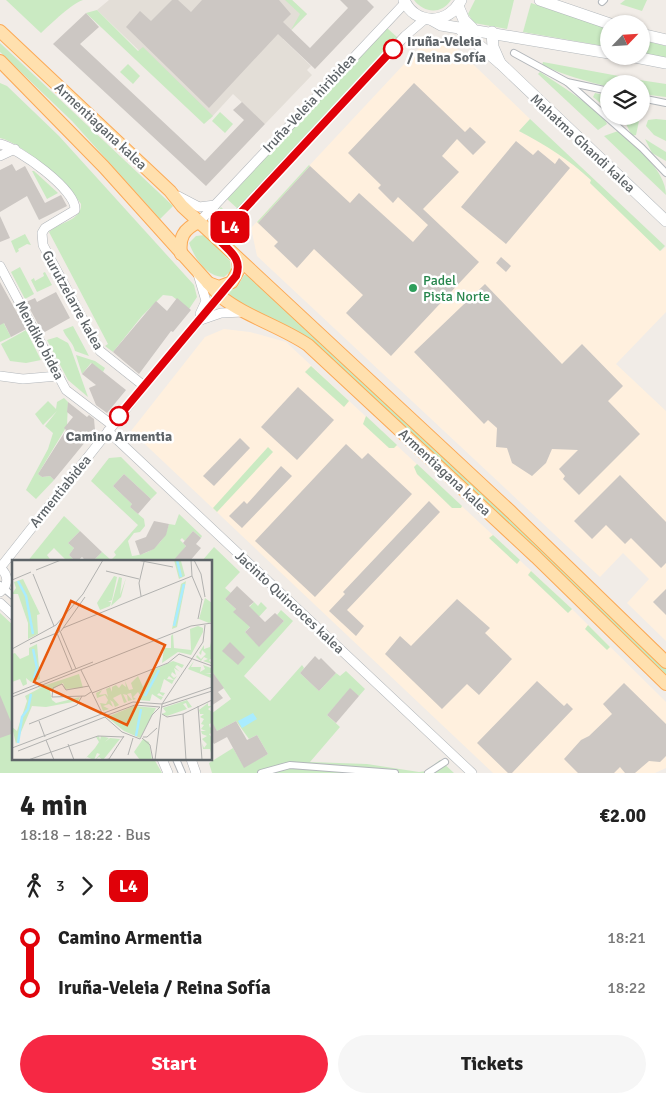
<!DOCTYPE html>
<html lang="en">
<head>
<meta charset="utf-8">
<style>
  body { margin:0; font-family:Signika,sans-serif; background:#f6f6f6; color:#222; height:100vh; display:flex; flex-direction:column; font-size:19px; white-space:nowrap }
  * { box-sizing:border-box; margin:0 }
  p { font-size:16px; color:#767676 }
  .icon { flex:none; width:28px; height:28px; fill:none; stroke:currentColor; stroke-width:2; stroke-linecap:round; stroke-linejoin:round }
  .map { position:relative; height:773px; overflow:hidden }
  .panel { display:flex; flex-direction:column; background:#fff; flex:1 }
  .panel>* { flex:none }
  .badge { padding:0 10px; border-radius:8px; font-size:18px; line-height:32px }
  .needle { width:32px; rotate:65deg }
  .controls { position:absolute; left:600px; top:15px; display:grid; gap:10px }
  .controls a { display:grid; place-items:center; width:50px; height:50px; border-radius:50%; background:#fff; box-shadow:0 1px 4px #0004; font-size:25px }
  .map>.badge { position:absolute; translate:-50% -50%; box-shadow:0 0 0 2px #fff }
  .legs { display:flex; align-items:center; gap:8px; height:55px; padding:0 20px; font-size:16px }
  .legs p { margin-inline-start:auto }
  .overview { display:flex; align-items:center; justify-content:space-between; height:85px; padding:0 20px }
  h1 { font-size:28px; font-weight:700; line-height:38px }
  .button { display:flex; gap:10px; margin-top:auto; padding:10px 20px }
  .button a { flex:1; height:58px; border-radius:30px; background:#f62844; color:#fff; font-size:20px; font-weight:700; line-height:58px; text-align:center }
  .button a+a { background:#f6f6f6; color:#222 }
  ul { padding:0 20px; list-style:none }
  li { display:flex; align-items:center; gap:18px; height:50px; font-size:19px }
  li i { display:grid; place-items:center; width:8px; height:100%; margin:0 6px; background:currentColor }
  li i::after { content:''; width:12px; height:12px; margin:-6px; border:4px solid; border-radius:50%; background:#fff }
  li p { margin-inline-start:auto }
  li:first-child i { background:linear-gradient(#0000 50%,currentColor 0) }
  li:last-child i { background:linear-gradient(currentColor 50%,#0000 0) }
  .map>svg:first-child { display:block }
  .commercial { fill:#fff0de }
  .education { fill:#e3ded7 }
  .green { fill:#caeac2 }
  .water { fill:#a9ecff }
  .building { fill:#ccc7c3 }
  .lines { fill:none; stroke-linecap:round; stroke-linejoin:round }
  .pedestrian-casing { stroke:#b2b6ba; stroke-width:8 }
  .minor-casing { stroke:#b2b6ba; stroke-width:10 }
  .secondary-casing { stroke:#b3b8bc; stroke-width:12 }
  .primary-casing { stroke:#fca955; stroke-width:14 }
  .pedestrian { stroke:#fff; stroke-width:6 }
  .minor { stroke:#fff; stroke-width:9 }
  .secondary { stroke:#fff; stroke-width:11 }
  .primary { stroke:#ffe0ae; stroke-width:12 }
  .line-1-casing { stroke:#fff; stroke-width:11 }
  .line-1 { stroke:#e00109; stroke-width:8 }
  .stop-1-dot { fill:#fff; stroke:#e00109; stroke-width:2.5 }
  .leisure-dot { fill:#2e9e5b; stroke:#fff; stroke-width:2 }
  .labels { text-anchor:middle; stroke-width:5; stroke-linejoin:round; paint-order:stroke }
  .stop-label { font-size:14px; font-weight:bold; fill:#5e6468; stroke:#fff; text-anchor:start }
  .street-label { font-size:14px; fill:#5e6468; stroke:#fff }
  .leisure-label { font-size:14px; fill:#27864d; stroke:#fff; text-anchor:start }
  .inset-river { fill:none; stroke:#a9ecff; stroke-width:2.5 }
  .inset-road { fill:none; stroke:#b2b2b0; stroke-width:1 }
  .view { fill:#e8590c; fill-opacity:0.15; stroke:#e8590c; stroke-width:2.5 }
  .inset-edge { fill:none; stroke:#5e6468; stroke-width:2.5 }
</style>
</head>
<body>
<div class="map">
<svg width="666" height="773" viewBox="0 0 666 773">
  <rect width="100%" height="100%" fill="#f1ece7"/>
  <g class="commercial">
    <path d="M451 43 530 119 519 131 558 152 573 164 592 181 590 183 661 251 666 247V312L616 364 666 411V641L627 603 649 579 623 553 600 577 257 256 251 228 421 46Z"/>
    <path d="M224 329 250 332 286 342 572 609 666 702V768L655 773H493L131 431 205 337Z"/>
  </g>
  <path class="education" d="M109 0H292L307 14 283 39 311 66 307 70 312 75 265 124 233 94 210 119 97 10Z"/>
  <g class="green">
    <path d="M6 0H83C72 3 51 24 41 33Z"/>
    <path d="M285 0H292L307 14 291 30 300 14Z"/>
    <path d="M414 0H451C441 15 424 13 414 0Z"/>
    <path d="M475 0H514L507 29 474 23 468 14Z"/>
    <path d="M625 0H647L642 11 620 4Z"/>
    <path d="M531 3 609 29V47L523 32Z"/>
    <path d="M97 10 138 51 143 47 213 116 204 124 86 13Z"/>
    <path d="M387 28 398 38 238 209 227 199Z"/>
    <path d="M642 40 666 46V58L641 53Z"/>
    <path d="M0 43 173 206 160 219 72 121 0 52Z"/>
    <path d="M543 62 624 77 625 84H609V87C586 81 563 75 542 65Z"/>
    <path d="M128 64 140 76 133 84 120 72Z"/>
    <path d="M540 72C552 80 604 112 607 124L598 130 538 74Z"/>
    <path d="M633 79 666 84V97L641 94V84H634Z"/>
    <path d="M0 83 7 86 59 136 194 285 197 297 189 309 172 296 163 295 142 316 113 352 105 346 108 344 49 232C59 222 82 221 81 204 70 185 22 143 0 138Z"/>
    <path d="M595 93 609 96V110L593 97Z"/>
    <path d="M220 112 233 124 225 133 212 121Z"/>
    <path d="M625 116H640L636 135 632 136 627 126Z"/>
    <path d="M530 119 665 246 660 251 590 183 591 180C568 159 547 146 519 131Z"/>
    <path d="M656 119 666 120V141L654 135 646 126 648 120Z"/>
    <path d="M618 131C635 147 666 170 666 195L604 136Z"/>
    <path d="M645 139 666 152V161L652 153Z"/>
    <path d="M309 165 310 166 258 223 257 222Z"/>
    <path d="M32 171H34L58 193 47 199Z"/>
    <path d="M221 207 230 216 222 229 218 230 209 222Z"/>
    <path d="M25 234 31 245 27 244 18 249 19 251 16 253 11 241Z"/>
    <path d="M205 235 230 261 231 271 224 277C207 277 195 259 189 243L196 236Z"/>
    <path d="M20 267 34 294 25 299 11 272Z"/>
    <path d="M45 272 52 285 37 292 31 280 34 278 35 281 44 276 43 273Z"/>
    <path d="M244 275H247C388 405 529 534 666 669V676L292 328 245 306 227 293 238 286Z"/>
    <path d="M0 316 11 337 0 342Z"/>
    <path d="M73 326 89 356 75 351C73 342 66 338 63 330Z"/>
    <path d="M26 330 41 360 26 363 10 361 1 344Z"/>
    <path d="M57 337 68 343 71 349 88 397 68 380 47 340Z"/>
    <path d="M76 355 95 361 105 368 103 372 91 363 82 374Z"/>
    <path d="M311 366 349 401 344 407 305 372Z"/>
    <path d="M64 398 68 402 67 426 38 474 42 477 50 476 54 480 36 499 26 490 48 449 53 433 45 426 57 411 43 425 35 414 48 401 56 409 57 402Z"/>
    <path d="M366 416 397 445 394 448H389L363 424Z"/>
    <path d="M268 447 273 452 217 512 213 508Z"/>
    <path d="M121 457 157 493 151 499 124 474 113 486 132 504 130 507 144 519 145 526 140 532 134 533 128 541 132 556C153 554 164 542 169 524L175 525 179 514 202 536 201 538 193 531 185 541 182 538 180 540 186 546 174 562H92L102 552 111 560 116 555 114 552 138 525 91 481 109 458Z"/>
    <path d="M417 464 462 506 461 508H452L417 474 414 467Z"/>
    <path d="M64 516 80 531 68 543 74 548 69 555 76 562H68L54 548 47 555 52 562H27Z"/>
    <path d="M493 535 520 560 517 564 489 538Z"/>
    <path d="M214 547 240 572 225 588 231 593 225 599 236 609 234 612 240 617 254 602 258 606 261 602 267 608 245 632 259 646 284 621 277 615 281 610 293 621 244 676 270 701 302 665 304 668 300 673 319 691 336 673 340 676 346 671 365 689 359 696 350 689 327 715 340 727 310 762 367 764 419 772 426 771 440 760 454 773H212L209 763 233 748 244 767 268 754 257 735 249 739 236 721 217 731 211 722V714L231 699 213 673 211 674V562H201Z"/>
    <path d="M531 571 572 609 568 613 528 575Z"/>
    <path d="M0 613 14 626V759H154L162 773H0Z"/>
    <path d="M588 625 610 647 607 650 585 629Z"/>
  </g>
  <path class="water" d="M253 713 257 719 242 728 238 721Z"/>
  <g class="building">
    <path d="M172 0H178L191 12 202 0H279L291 14 283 22 310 48 348 8 340 0H367L374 7 315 69 278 34 209 108 126 27 140 11 151 21Z"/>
    <path d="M86 13 99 27 80 44 205 161 244 120 233 110 242 102 265 124 206 186 53 44Z"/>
    <path d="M414 83 465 132 470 127 486 142 473 155 457 139 442 156 459 172 423 209 479 262 391 356 346 313 363 295 314 249 297 268 274 246 278 242 258 223 310 166 350 203 359 193 413 242 428 225 398 197 393 203 378 188 381 185 348 153Z"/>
    <path d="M516 141 533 155 538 150 555 164 559 158 570 168 506 244 461 207Z"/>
    <path d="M12 164 16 171 25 166 45 203 61 195 67 206 39 220 27 196 0 212V170Z"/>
    <path d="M0 216 10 238 0 242Z"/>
    <path d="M501 257 511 266 506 272 496 263Z"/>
    <path d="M0 282 26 329 11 337 4 323 0 325Z"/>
    <path d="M485 284 562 364 582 344 623 386 608 401 640 434 579 495 563 479 565 476 559 469 578 450 552 449 546 463 532 476 512 463 507 448 496 447 497 428 488 420 484 424 414 352Z"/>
    <path d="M56 292 70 318 43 333 26 302 35 298 37 302Z"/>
    <path d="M177 298 191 310 173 332 171 331 139 374 113 352 156 301 167 311Z"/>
    <path d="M92 363 126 390 107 413 96 405 89 388 96 385 82 374Z"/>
    <path d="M298 387 334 420 297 460 261 427Z"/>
    <path d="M68 402 87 417 89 415 94 419 95 430 54 480 50 476 42 477 38 474 66 430 64 428 73 417 67 412Z"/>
    <path d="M240 438 250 448 214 486 203 476Z"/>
    <path d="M346 444 362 459 368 453 412 494 315 597 255 541Z"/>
    <path d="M281 466 292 476 242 528 229 516 244 501 247 504Z"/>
    <path d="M124 474 151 499 138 514 130 507 132 504 113 486Z"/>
    <path d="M620 475 666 522V563L661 568 631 538 625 544 606 525 592 539 574 521Z"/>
    <path d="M429 501 440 512 347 610 364 626 356 636 329 611 345 594 343 592Z"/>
    <path d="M154 521 169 524 166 535 154 549 140 555 135 541 146 537Z"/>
    <path d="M80 531 102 552 92 562H87L82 557 76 562 69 555 74 548 68 543Z"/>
    <path d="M193 531 201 538 196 544 201 548 189 562H172L186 546 183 543Z"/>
    <path d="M237 586 254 602 249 606 265 622 275 613 284 621 259 647 245 632 250 627 233 612 236 609 225 599Z"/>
    <path d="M666 589V615L653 602Z"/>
    <path d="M457 599 490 628 485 633 512 659 479 695 467 684 442 709 385 654 400 636 411 646Z"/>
    <path d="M230 642 245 657 238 665 222 651Z"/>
    <path d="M315 656 319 660 321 658 336 673 319 691 300 673Z"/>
    <path d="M211 670 224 688 218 692 223 698 211 706Z"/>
    <path d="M537 681 564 706 567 703 573 709 512 773H508L477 743Z"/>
    <path d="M624 683 666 724V756L660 762 649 761 635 773H625L620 767 614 773H578L564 759 581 740 589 736 612 714 603 704Z"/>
    <path d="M350 688 359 696 336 723 327 715Z"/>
    <path d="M0 695 14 729V733L0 738Z"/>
    <path d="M211 720 217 731 236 721 247 740 257 735 268 754 244 768 227 737 214 744 211 739Z"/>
  </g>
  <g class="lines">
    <defs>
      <g id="pedestrian">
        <path d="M602 2 604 0"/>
        <path d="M514 53 567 82 609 91"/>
        <path d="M567 82 642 148 666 173"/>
        <path d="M641 98 666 103"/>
        <path d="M0 585 14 597"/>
        <path d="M176 759 182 773"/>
        <path d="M261 773 290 765 395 773"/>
        <path d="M428 773 445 762"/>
      </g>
      <g id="minor">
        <path d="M0 144C18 148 77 190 75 210L45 228 42 233 43 245 100 351 144 386"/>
        <path d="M0 156 15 149"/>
        <path d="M178 196 199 207 215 205"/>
        <path d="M199 222 405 3"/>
        <path d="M222 243 233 220 405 36 425 19"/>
        <path d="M0 266 66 390 112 425"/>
        <path d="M198 274 206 301 200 314"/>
        <path d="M198 321 221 313 243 312"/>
        <path d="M0 376 23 379 58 376"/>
        <path d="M108 431 472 773"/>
        <path d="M0 568 144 386 224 291"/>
        <path d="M0 568C9 575 9 585 0 592"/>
        <path d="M0 603 14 616"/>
        <path d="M162 759 168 773"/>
        <path d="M191 759 196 773"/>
      </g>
      <g id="secondary">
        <path d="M404 0C415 26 449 25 461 0"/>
        <path d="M540 0 610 24"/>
        <path d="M458 6 464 20 472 28"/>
        <path d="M432 20 441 25 609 53"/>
        <path d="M459 28 501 64 666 221"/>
        <path d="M492 32 493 47 500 63"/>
        <path d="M641 34 666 40"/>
        <path d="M630 56 666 63"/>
      </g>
      <g id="primary">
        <path d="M0 31 170 191 182 206 510 511 666 662"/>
        <path d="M0 61 104 167 220 296C246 317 280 326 308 345L536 557 666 684"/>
        <path d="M181 254C179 238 183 229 199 222"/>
        <path d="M208 283 219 287 232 282 239 269 238 259"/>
      </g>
    </defs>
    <use href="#pedestrian" class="pedestrian-casing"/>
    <use href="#minor" class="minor-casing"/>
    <use href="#secondary" class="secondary-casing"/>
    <use href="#primary" class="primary-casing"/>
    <use href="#pedestrian" class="pedestrian"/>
    <use href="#minor" class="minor"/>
    <use href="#secondary" class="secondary"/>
    <use href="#primary" class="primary"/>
  </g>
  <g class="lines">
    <defs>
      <path id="line-1" d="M119 416 236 276C242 260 232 253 222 243L234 220 393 49"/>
    </defs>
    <use href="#line-1" class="line-1-casing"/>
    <use href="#line-1" class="line-1"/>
  </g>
  <g class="stop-1-dot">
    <circle cx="393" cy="49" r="9"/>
    <circle cx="119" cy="416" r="9"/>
  </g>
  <circle class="leisure-dot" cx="413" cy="288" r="5"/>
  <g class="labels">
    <g class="stop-label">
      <text x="407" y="46">Iruña-Veleia<tspan x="407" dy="16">/ Reina Sofía</tspan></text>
      <text x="119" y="441" text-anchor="middle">Camino Armentia</text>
    </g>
    <g class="street-label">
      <text transform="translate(309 103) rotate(-47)" y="5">Iruña-Veleia hiribidea</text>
      <text transform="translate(101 126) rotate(43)" y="5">Armentiagana kalea</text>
      <text transform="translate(583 143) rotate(43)" y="5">Mahatma Ghandi kalea</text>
      <text transform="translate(73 300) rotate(61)" y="5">Gurutzelarre kalea</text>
      <text transform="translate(40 340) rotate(62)" y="5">Mendiko bidea</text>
      <text transform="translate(445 472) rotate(43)" y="5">Armentiagana kalea</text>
      <text transform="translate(60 491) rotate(-51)" y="5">Armentiabidea</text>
      <text transform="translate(290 602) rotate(43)" y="5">Jacinto Quincoces kalea</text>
    </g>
    <g class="leisure-label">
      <text x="423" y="285">Padel<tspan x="423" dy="16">Pista Norte</tspan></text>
    </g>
  </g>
  <g transform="translate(12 560)">
    <rect width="200" height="200" fill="#f1ece7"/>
    <path d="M162 0H174L169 1 173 16 167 19ZM102 16 105 17 100 40 96 42H99L98 46 88 50 85 43ZM107 17 110 18 108 35 114 18 109 37 99 46ZM11 19 28 54 25 55 26 74 16 79V63L7 37 6 34H0L4 28 2 22ZM174 21 165 67 160 69 169 24ZM193 38 200 43V61L197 63 187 59ZM186 66 191 68V72L179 95 166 92 150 103 152 88H159V76L161 74 162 88 179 90 178 69ZM200 76V98L197 100 200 104 191 101 196 99 192 97 189 101 184 97 185 95 189 99 194 94 190 90 189 95 187 93 192 85V89L198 87ZM25 84 28 119 19 122 14 118 15 124 11 126 8 119 0 122V94L3 93 8 99 17 95V88ZM161 101 172 105 170 108 165 105 163 107 168 112 162 108 164 115 160 112 159 115 162 118 165 116 162 120 157 116 155 119 162 120 160 124 152 119 148 132 153 133 151 136 147 133 145 135 151 137 149 140 140 134 138 141 126 140 128 135 126 132 121 137 124 139 121 140 119 133 115 134 120 140 116 141 115 135 111 134 115 142 112 143 109 134 101 138 107 145 103 147 101 142 98 140 101 147 97 144 91 146 97 149 91 151 88 143 94 144 96 140 93 135 85 138 84 133 90 130 87 135 94 134 96 137 94 129 98 127 100 132V127L104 125 107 128 110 124 114 127 113 121 117 130 121 129 119 123 126 116 131 127 139 111ZM182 101 179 107H189L188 112 193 109 191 105 199 108 200 113H193L200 114 199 118 176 109ZM67 114 71 128 53 129 51 123 38 131 40 140 44 143 68 137 66 141 34 147 20 146 4 184 0 167 5 171 15 141 13 136 30 127 22 129ZM175 140 180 147 176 148 174 143 171 144 175 149 155 156 150 154 154 152 151 148ZM196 143V146H200L196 149 200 152V163L197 164 198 168 200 165V173L197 174 200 178V193H199L198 189H191L190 183 192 188 195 184 190 179 195 176 190 174 189 171H194L189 169 192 165 189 164 192 159 188 157 192 154H188L187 150ZM122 146 144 148 128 178 112 171 95 157ZM87 176 88 180 89 176 97 178 93 182 98 178 108 179 91 200 87 197 83 200 88 194 85 193 82 200 75 197 72 200 83 188 87 182 84 177ZM131 179 137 182 140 200H128L122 192Z" fill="#caeac2"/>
    <path class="inset-river" d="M165 0 169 17M6 21 14 36 21 74M162 66 172 24M21 89 25 108 22 118M133 136 147 110M124 176 129 149M6 183 10 157 16 149 19 134"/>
    <path class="inset-road" d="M125 0 161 7M179 0 180 16 190 40M182 0 189 14 193 37M24 10 49 0M94 11 127 19M21 14 42 66M0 20 19 12M129 36 127 23 132 2M186 59 190 39M51 68 180 16M48 71 64 109M49 71 73 37M45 73 60 110M18 84 47 72 48 67M0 89 44 65 71 34 91 0M69 110 90 153M41 128 40 137 73 136 79 132M41 128 50 124 54 130 77 126M80 133 156 103 167 94 200 106M0 134 81 102M0 137 179 66 200 63M150 144 191 82 193 65M150 144 200 127M186 146 190 200M150 147 200 131M150 154 155 157 171 154 200 140M171 154 174 200M93 156 123 145 148 147M93 157 110 172 128 179 140 155 148 147M27 161 33 177M17 164 65 145 70 136M131 177H135L145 168M130 178 138 185 141 200M34 180 42 200M56 184 62 200M0 188 121 142 150 144M6 191 93 157M116 195 121 178M16 200 86 176 112 177M93 200 97 199 112 176M143 200 150 144"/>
    <path class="view" d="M59 41 153 85 115 165 22 122Z"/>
    <rect width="200" height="200" class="inset-edge"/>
  </g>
</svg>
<div class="controls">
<a><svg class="needle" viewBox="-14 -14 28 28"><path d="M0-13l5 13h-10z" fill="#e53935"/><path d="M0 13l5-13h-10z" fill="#767676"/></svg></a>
<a><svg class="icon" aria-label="layers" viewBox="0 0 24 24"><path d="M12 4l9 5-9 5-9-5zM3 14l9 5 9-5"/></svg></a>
</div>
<b class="badge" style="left:230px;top:227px;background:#e00109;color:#fff">L4</b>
</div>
<section class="panel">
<div class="overview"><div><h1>4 min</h1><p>18:18 – 18:22 · Bus</p></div><b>€2.00</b></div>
<div class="legs"><svg class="icon" aria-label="walk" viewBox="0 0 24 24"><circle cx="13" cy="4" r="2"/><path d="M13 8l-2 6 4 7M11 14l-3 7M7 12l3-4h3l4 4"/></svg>3<svg class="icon" aria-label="forward" viewBox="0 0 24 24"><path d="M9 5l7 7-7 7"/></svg><b class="badge" style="background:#e00109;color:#fff">L4</b></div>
<ul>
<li><i style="color:#e00109"></i><b>Camino Armentia</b><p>18:21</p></li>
<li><i style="color:#e00109"></i><b>Iruña-Veleia / Reina Sofía</b><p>18:22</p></li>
</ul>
<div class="button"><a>Start</a><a>Tickets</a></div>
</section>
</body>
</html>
